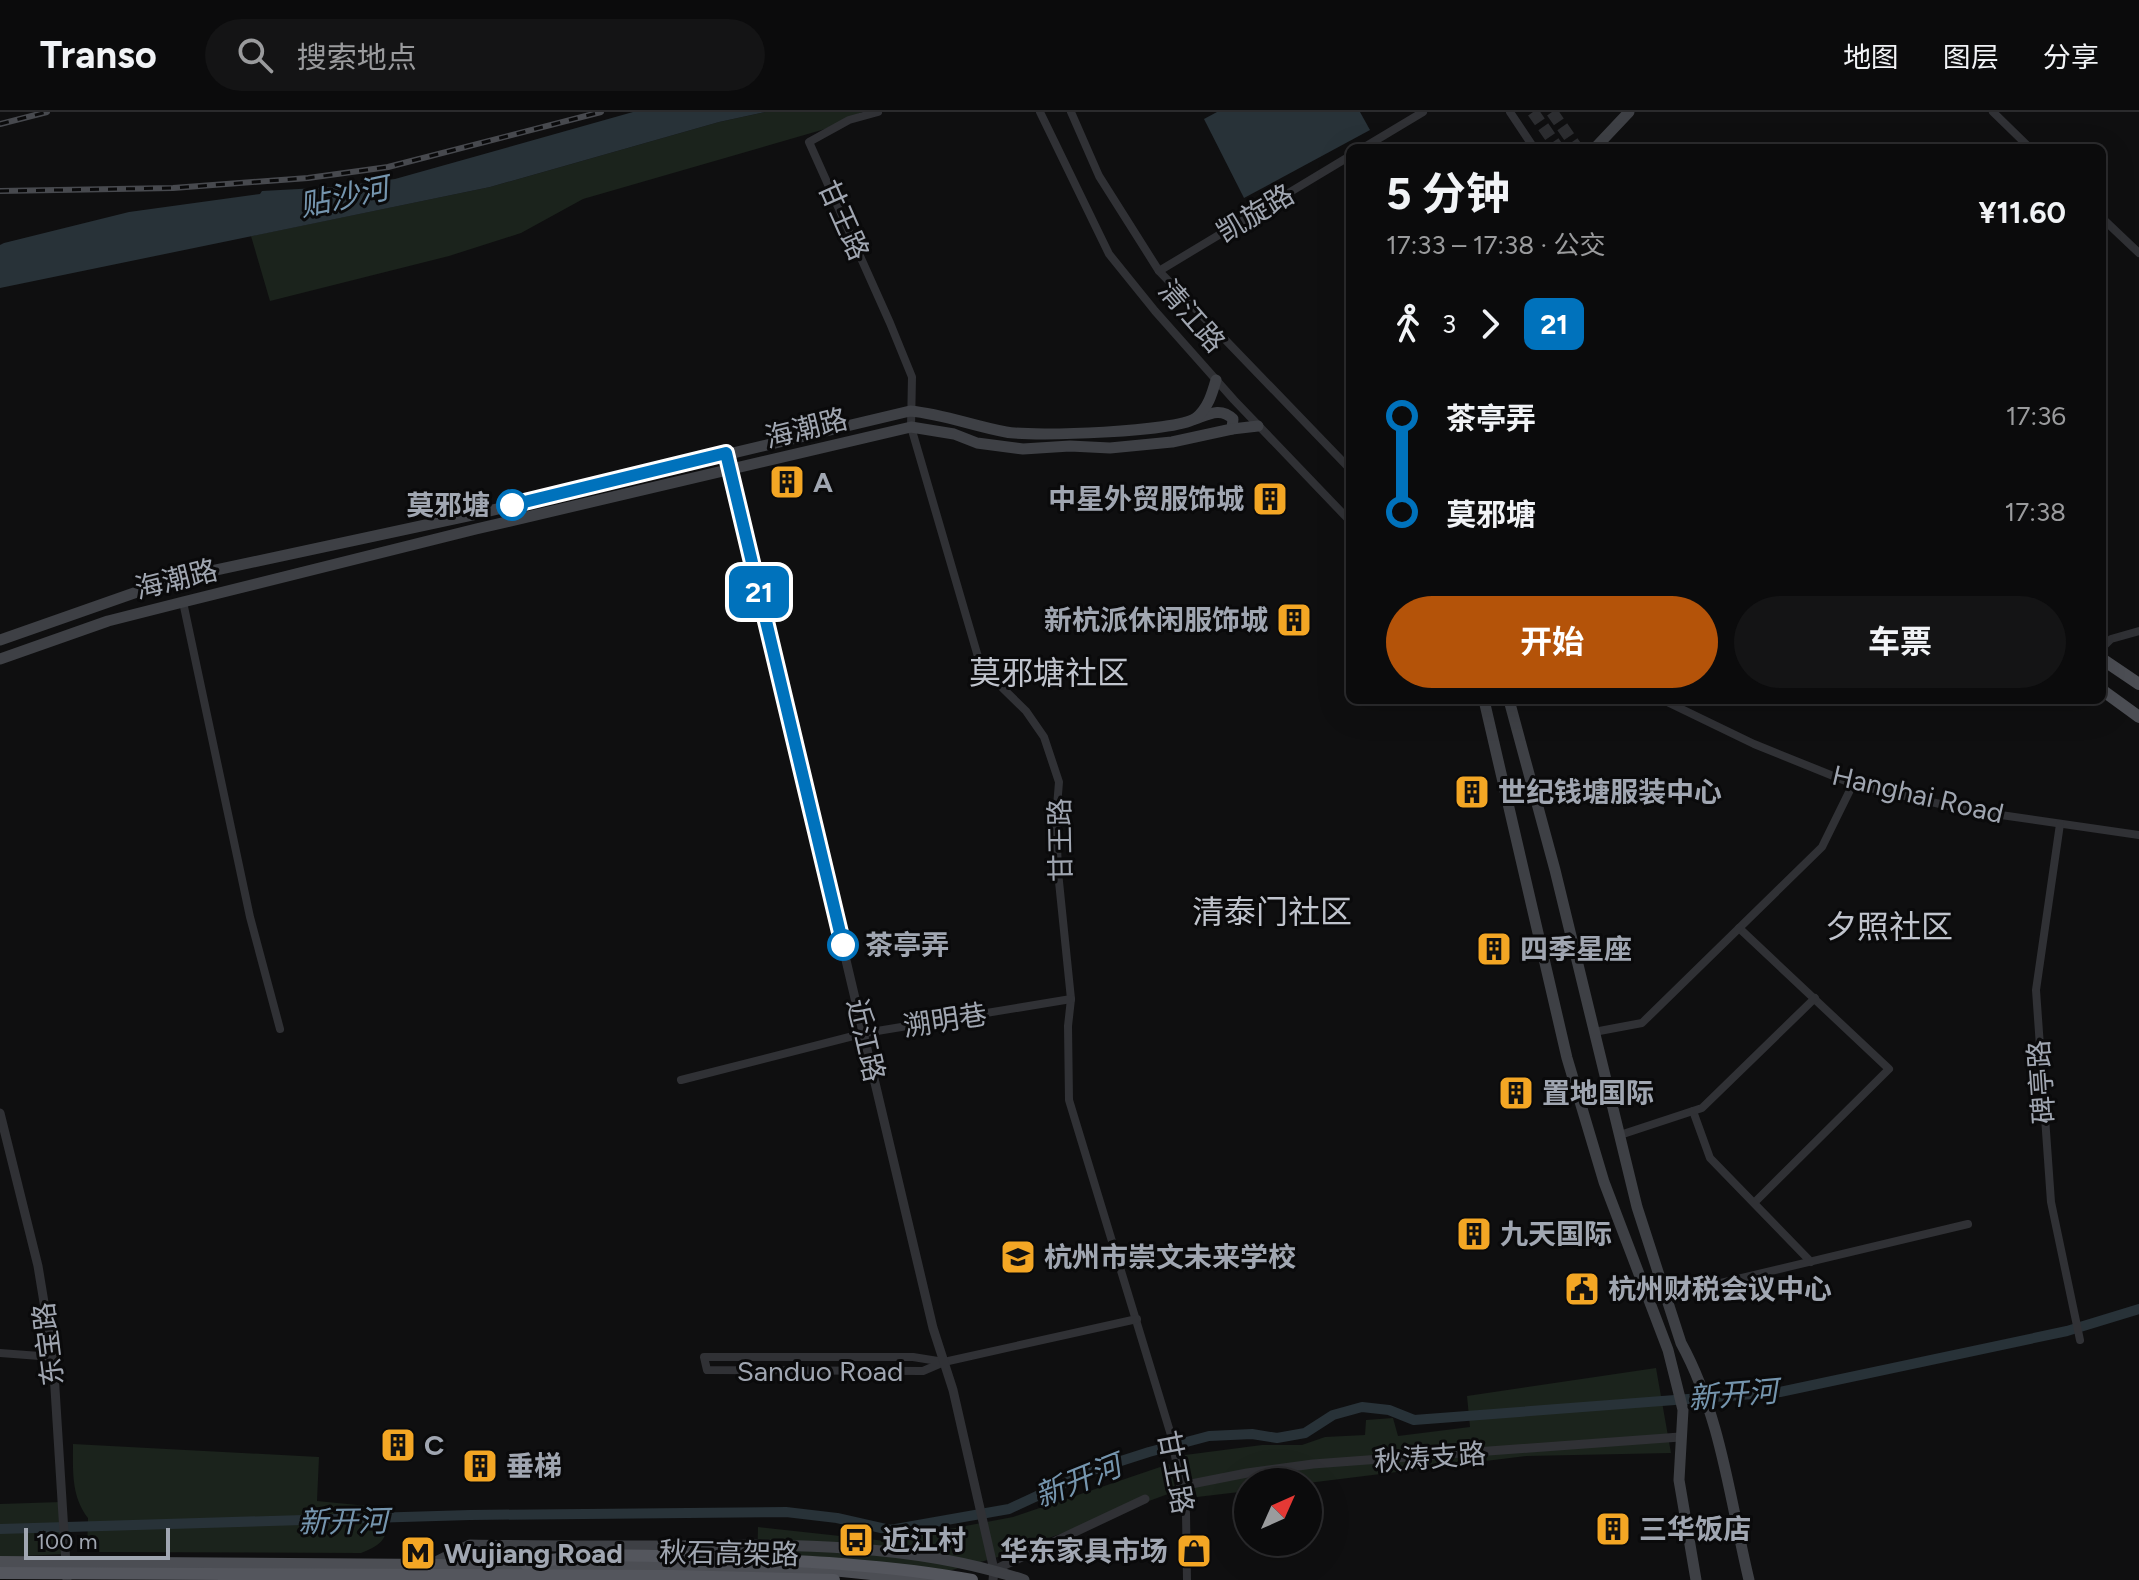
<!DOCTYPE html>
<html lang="zh">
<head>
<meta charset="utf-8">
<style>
  body { margin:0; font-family:Figtree,"Noto Sans SC",sans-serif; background:#141415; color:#f1f3f6; height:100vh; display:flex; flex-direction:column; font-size:30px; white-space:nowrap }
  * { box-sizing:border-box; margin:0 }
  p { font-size:26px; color:#9a9b9d }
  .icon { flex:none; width:44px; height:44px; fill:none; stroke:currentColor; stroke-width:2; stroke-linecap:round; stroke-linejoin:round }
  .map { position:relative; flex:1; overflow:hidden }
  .panel { position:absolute; left:1346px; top:32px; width:760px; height:560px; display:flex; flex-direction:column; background:#0b0b0c; border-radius:12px; box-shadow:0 8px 32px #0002,0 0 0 2px #2b2b2d }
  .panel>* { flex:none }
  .badge { padding:0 16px; border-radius:12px; font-size:28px; line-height:52px }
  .needle { width:52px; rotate:45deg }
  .fabs { position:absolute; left:1234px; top:1356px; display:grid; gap:16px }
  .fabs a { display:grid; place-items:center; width:88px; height:88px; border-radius:50%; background:#0b0b0c; box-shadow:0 8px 32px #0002,0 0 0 2px #2b2b2d; font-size:40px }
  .scale { position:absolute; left:24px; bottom:20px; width:146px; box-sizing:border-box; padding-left:8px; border:4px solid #a0a6b1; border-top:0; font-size:22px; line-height:28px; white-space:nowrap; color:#a0a6b1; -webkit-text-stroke:6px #0a0a0b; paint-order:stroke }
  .map>.badge { position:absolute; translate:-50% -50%; box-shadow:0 0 0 4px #fff }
  .legs { display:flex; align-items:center; gap:12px; height:88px; padding:0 40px; font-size:26px }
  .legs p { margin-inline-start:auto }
  .summary { display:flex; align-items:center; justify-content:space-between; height:136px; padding:0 40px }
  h1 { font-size:44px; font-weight:700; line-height:60px }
  .action { display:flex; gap:16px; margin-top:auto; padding:16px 40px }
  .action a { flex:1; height:92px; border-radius:48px; background:#b45309; color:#fff; font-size:32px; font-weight:700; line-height:92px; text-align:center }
  .action a+a { background:#141415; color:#f1f3f6 }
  ul { padding:0 40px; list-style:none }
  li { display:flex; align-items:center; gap:28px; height:96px; font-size:30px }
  li i { display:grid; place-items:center; width:12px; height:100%; margin:0 10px; background:currentColor }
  li i::after { content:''; width:20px; height:20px; margin:-10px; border:6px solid; border-radius:50%; background:#0b0b0c }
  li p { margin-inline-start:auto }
  li:first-child i { background:linear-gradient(#0000 50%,currentColor 0) }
  li:last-child i { background:linear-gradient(currentColor 50%,#0000 0) }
  header { display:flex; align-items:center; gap:48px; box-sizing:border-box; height:112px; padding:0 40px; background:#0b0b0c; border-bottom:2px solid #2b2b2d }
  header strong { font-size:38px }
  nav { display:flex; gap:44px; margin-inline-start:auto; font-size:28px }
  .search { width:560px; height:72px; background:#141415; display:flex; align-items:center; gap:20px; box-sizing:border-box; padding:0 28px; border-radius:44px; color:#9a9b9d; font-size:30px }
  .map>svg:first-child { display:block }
  .green { fill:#1b231c }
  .water { fill:#283238 }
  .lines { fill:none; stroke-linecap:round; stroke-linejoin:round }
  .canal { stroke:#283238; stroke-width:10 }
  .primary-tunnel { stroke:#2c2d30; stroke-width:12; stroke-dasharray:12 6; stroke-linecap:butt }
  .minor { stroke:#303135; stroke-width:8 }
  .tertiary { stroke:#303135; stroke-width:9 }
  .secondary { stroke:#3e4045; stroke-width:11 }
  .primary { stroke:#4c4e54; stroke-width:12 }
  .trunk { stroke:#54565d; stroke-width:12 }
  .rail-casing { stroke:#47494e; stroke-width:6 }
  .rail { stroke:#0a0a0b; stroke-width:3; stroke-dasharray:9; stroke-linecap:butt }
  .line-1-casing { stroke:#fff; stroke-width:18 }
  .line-1 { stroke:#0072bc; stroke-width:12 }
  .stop-1-dot { fill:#fff; stroke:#0072bc; stroke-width:4 }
  .labels { text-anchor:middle; stroke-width:6; stroke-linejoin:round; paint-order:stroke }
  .street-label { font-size:28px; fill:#a0a6b1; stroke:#0a0a0b }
  .poi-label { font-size:28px; font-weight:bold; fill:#a0a6b1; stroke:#0a0a0b; text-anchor:start }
  .stop-label { font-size:28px; font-weight:bold; fill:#a0a6b1; stroke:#0a0a0b; text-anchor:end }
  .water-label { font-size:30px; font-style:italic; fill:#7595ae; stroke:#0a0a0b }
  .quarter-label { font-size:32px; fill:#c0c4cd; stroke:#0a0a0b }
</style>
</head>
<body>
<header>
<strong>Transo</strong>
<div class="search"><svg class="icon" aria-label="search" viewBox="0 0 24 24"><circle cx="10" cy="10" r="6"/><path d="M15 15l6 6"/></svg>搜索地点</div>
<nav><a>地图</a><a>图层</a><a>分享</a></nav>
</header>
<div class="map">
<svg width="2139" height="1468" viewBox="0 0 2139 1468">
  <rect width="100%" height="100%" fill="#0f0f10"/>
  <g class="green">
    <path d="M765 0H862L825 17 583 87 521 121 449 144 270 189 251 124 490 75 719 10Z"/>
    <path d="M1656 1256 1671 1341 1527 1344 1308 1371 1248 1370V1379L1197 1385 1185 1343 1262 1333H1302L1325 1325 1365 1323 1366 1308 1393 1306 1398 1324 1470 1315 1467 1284Z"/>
    <path d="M73 1332 319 1345 317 1389 388 1396C386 1424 389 1430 361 1441L87 1440 88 1406C71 1384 73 1359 73 1332Z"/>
    <path d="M1169 1352 1176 1379 998 1445 931 1464 757 1457 758 1415 886 1429 1013 1405Z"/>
    <path d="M61 1390 66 1442 0 1445V1392Z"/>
  </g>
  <g class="water">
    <path d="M633 0H765L719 10 490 75 0 176V133L4 131 129 100 260 82 262 79 335 75 395 67Z"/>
    <path d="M1217 0H1360L1370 18 1244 86 1204 7Z"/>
  </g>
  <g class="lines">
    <path class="canal" d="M0 1417 470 1403 786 1400 837 1406 890 1418 1009 1397 1093 1358 1149 1340 1209 1324 1252 1322 1277 1326 1305 1321 1333 1303 1362 1295 1389 1298 1414 1308 1780 1280 2067 1219 2139 1197"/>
    <g class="primary-tunnel">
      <path d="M1533 0 1558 36"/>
      <path d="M1552 0 1577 36"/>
    </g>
    <g class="minor">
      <path d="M878 0 849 8 809 30 890 211 912 265 911 315 981 555 1026 599 1044 625 1059 670 1056 707 1058 760 1071 887 1068 914 1069 988 1171 1323 1186 1401 1187 1468"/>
      <path d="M1040 0 1109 142 1155 199 1234 288 1350 409"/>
      <path d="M1071 0 1099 64 1159 159 1350 357"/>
      <path d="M1510 0 1534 36"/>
      <path d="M1993 0 2030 36"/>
      <path d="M1363 36 1423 0"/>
      <path d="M2102 106 2139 141"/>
      <path d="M1159 159 1350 44"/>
      <path d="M183 490 250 805 280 917"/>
      <path d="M2102 536 2111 527 2139 519"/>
      <path d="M1663 588 1754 632 1853 672 1966 698 2139 723"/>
      <path d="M2060 712 2036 878 2051 1090 2080 1228"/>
      <path d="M1739 816 1889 957 1755 1090"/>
      <path d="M1594 920 1642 911 1822 735 1853 672"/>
      <path d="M681 968 865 921 1071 887"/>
      <path d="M1693 999 1710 1046 1811 1150"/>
      <path d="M1620 1023 1702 996 1815 886"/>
      <path d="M1666 1184 1968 1112"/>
      <path d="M0 1241 53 1245"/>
      <path d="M944 1250 913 1245H704L707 1258 923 1259 944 1250 1137 1207"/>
    </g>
    <g class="tertiary">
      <path d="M726 341 933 1216 953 1278 994 1458 993 1468"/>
      <path d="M0 1001 38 1154 53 1245 67 1468"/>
      <path d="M1181 1374 1247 1361 1313 1352 1680 1325"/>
      <path d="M994 1458 1145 1387"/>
    </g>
    <g class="secondary">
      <path d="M1595 36 1629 0"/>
      <path d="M1195 307C1209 302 1221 295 1233 307L1232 317"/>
      <path d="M0 528 174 467 472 403 910 299C943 302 973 314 1006 320 1033 325 1177 320 1196 306 1208 296 1212 282 1216 268"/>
      <path d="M0 547 108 509 183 490 476 417 911 315 954 322 977 331 1023 337 1070 334 1110 336 1172 330 1232 317 1258 314"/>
      <path d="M1484 588 1567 946 1604 1070 1668 1238 1683 1298 1679 1368 1696 1468"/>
      <path d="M1509 588 1555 758 1637 1095 1681 1231C1721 1304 1730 1389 1749 1468"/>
      <path d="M433 1455 434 1451 470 1433C527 1434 585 1434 642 1434 768 1433 903 1427 1024 1468"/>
    </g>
    <g class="primary">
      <path d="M2102 547 2139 572"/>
      <path d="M2102 578 2139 605"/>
      <path d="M0 1450 743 1455 842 1459 929 1468"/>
    </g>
    <g class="trunk">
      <path d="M526 1452C589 1439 658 1444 722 1446 805 1449 890 1453 972 1468"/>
      <path d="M0 1461 674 1464 834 1468"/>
    </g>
    <defs>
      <g id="rail">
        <path d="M0 12 47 0"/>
        <path d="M0 79 173 76 308 66 388 55 601 0"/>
      </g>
    </defs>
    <use href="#rail" class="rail-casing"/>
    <use href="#rail" class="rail"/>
  </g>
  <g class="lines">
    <defs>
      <path id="line-1" d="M512 393 726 341 843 833"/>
    </defs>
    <use href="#line-1" class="line-1-casing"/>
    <use href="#line-1" class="line-1"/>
  </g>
  <defs>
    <symbol id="building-square" viewBox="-11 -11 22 22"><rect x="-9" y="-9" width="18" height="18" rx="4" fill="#f3a624" stroke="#0a0a0b"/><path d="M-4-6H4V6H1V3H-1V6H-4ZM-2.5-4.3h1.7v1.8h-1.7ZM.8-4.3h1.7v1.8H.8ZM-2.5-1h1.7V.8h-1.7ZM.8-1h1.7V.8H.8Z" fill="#111"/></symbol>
    <symbol id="school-square" viewBox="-11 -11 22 22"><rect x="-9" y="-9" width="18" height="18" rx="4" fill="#f3a624" stroke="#0a0a0b"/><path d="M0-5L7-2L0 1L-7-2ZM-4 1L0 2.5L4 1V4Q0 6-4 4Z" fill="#111"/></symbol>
    <symbol id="civic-square" viewBox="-11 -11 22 22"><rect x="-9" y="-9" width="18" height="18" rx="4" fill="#f3a624" stroke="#0a0a0b"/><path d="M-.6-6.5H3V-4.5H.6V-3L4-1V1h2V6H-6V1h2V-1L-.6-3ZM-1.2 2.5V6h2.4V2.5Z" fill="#111"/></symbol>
    <symbol id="bus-square" viewBox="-11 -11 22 22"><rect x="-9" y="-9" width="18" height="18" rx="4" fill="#f3a624" stroke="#0a0a0b"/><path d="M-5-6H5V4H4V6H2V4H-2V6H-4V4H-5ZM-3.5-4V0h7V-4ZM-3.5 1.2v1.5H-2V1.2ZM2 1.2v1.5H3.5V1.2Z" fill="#111"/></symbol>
    <symbol id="shop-square" viewBox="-11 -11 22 22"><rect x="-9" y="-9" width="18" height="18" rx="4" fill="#f3a624" stroke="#0a0a0b"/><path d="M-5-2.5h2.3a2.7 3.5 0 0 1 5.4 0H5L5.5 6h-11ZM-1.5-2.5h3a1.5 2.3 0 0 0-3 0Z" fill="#111"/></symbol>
    <symbol id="metro-square" viewBox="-11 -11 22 22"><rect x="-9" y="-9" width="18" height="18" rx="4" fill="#f3a624" stroke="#0a0a0b"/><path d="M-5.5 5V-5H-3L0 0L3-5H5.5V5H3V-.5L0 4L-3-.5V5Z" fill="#111"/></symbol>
  </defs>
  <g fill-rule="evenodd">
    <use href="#building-square" x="767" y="350" width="40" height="40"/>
    <use href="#building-square" x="1250" y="367" width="40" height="40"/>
    <use href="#building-square" x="1274" y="488" width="40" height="40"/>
    <use href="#building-square" x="1452" y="660" width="40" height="40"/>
    <use href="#building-square" x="1474" y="817" width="40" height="40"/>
    <use href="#building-square" x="1496" y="961" width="40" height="40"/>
    <use href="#building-square" x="1454" y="1102" width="40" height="40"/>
    <use href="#school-square" x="998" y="1125" width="40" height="40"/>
    <use href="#civic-square" x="1562" y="1157" width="40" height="40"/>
    <use href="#building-square" x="378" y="1313" width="40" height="40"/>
    <use href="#building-square" x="460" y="1334" width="40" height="40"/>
    <use href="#building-square" x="1593" y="1397" width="40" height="40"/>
    <use href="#bus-square" x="836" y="1408" width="40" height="40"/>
    <use href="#shop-square" x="1174" y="1419" width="40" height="40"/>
    <use href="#metro-square" x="398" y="1421" width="40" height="40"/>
  </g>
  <g class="stop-1-dot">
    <circle cx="512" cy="393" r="14"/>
    <circle cx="843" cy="833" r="14"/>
  </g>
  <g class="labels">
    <g class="street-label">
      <text transform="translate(1255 101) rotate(-31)" y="10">凯旋路</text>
      <text transform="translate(844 108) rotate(66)" y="10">甘王路</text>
      <text transform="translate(1192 204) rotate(49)" y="10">清江路</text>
      <text transform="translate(806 316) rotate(-14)" y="10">海潮路</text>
      <text transform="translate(176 467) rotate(-14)" y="10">海潮路</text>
      <text transform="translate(1918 682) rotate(13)" y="10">Hanghai Road</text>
      <text transform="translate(1060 728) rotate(-91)" y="10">甘王路</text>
      <text transform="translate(945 908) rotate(-9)" y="10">溯明巷</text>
      <text transform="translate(866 928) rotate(77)" y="10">近江路</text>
      <text transform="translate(2041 970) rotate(-94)" y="10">碑亭路</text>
      <text transform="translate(48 1232) rotate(-97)" y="10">东宝路</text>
      <text x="820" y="1269">Sanduo Road</text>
      <text transform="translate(1430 1345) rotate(-4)" y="10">秋涛支路</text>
      <text transform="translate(1176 1360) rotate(79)" y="10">甘王路</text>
      <text transform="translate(729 1441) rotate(1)" y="10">秋石高架路</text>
    </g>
    <g class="poi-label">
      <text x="813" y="380">A</text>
      <text x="1244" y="397" text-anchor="end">中星外贸服饰城</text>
      <text x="1268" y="518" text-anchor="end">新杭派休闲服饰城</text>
      <text x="1498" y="690">世纪钱塘服装中心</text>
      <text x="1520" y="847">四季星座</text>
      <text x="1542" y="991">置地国际</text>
      <text x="1500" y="1132">九天国际</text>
      <text x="1044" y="1155">杭州市崇文未来学校</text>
      <text x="1608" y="1187">杭州财税会议中心</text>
      <text x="424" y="1343">C</text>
      <text x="506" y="1364">垂梯</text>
      <text x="1639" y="1427">三华饭店</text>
      <text x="882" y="1438">近江村</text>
      <text x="1168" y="1449" text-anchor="end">华东家具市场</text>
      <text x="444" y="1451">Wujiang Road</text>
    </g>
    <g class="stop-label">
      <text x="490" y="403">莫邪塘</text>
      <text x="865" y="843" text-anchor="start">茶亭弄</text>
    </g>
    <g class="water-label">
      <text transform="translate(344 85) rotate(-12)" y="10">贴沙河</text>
      <text transform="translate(1733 1283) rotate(-5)" y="10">新开河</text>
      <text transform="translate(1078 1369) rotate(-22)" y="10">新开河</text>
      <text transform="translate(343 1410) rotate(-1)" y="10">新开河</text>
    </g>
    <g class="quarter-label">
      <text x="1049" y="572">莫邪塘社区</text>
      <text x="1272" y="811">清泰门社区</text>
      <text x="1889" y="826">夕照社区</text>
    </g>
  </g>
</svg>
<div class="fabs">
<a><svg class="needle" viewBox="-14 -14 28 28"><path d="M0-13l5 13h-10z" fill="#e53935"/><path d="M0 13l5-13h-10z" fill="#9a9b9d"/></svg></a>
</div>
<div class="scale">100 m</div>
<b class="badge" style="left:759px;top:480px;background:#0072bc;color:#fff">21</b>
<section class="panel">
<div class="summary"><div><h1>5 分钟</h1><p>17:33 – 17:38 · 公交</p></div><b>¥11.60</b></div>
<div class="legs"><svg class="icon" aria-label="walk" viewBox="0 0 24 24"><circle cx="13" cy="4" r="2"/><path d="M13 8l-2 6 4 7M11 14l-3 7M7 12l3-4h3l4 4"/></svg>3<svg class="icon" aria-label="forward" viewBox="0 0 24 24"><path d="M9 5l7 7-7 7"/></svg><b class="badge" style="background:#0072bc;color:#fff">21</b></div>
<ul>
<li><i style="color:#0072bc"></i><b>茶亭弄</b><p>17:36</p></li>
<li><i style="color:#0072bc"></i><b>莫邪塘</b><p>17:38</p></li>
</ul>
<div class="action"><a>开始</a><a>车票</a></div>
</section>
</div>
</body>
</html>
